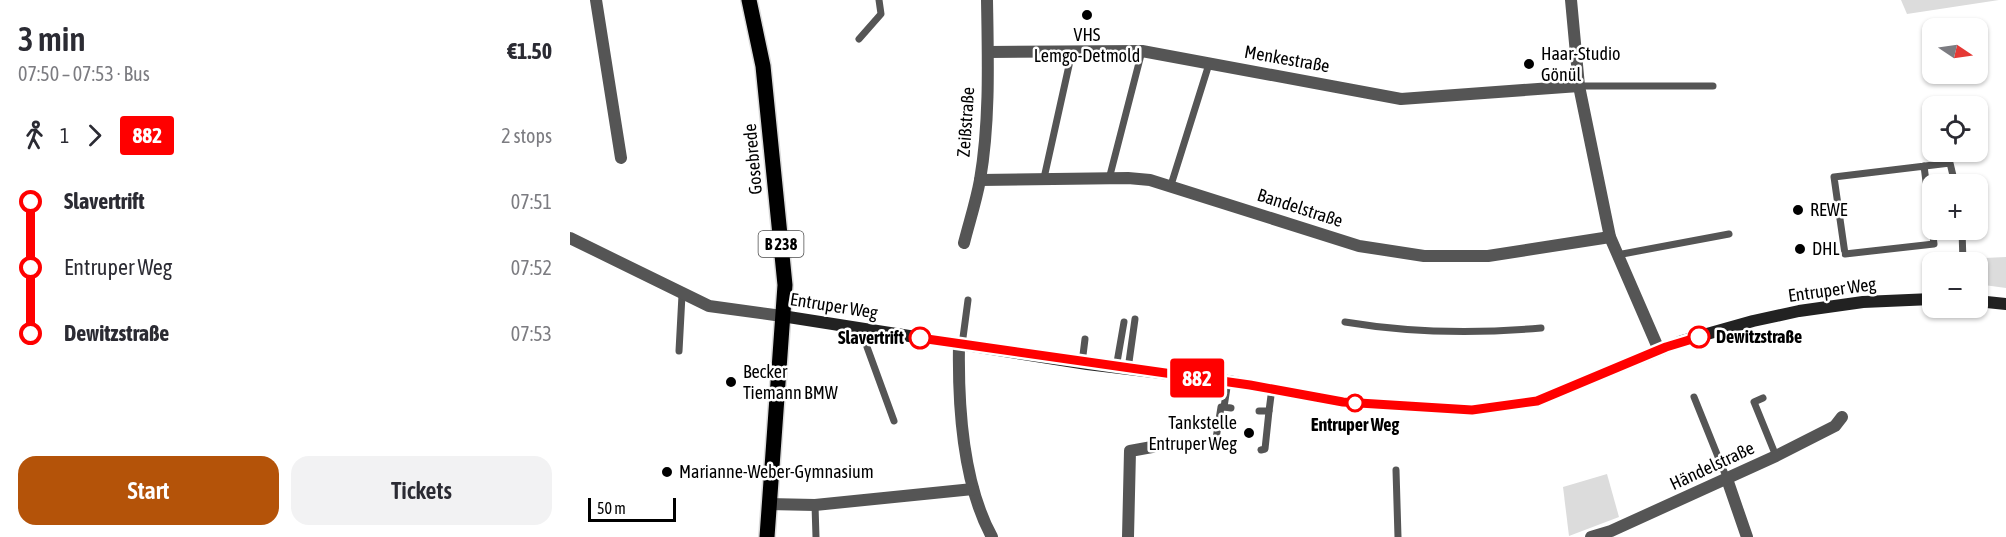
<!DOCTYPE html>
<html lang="en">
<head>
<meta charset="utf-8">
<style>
  body { margin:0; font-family:"Asap Condensed",sans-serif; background:#f2f2f3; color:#2b2b33; height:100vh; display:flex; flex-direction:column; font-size:22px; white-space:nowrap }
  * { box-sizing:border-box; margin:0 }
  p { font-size:20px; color:#7c7c81 }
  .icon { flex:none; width:33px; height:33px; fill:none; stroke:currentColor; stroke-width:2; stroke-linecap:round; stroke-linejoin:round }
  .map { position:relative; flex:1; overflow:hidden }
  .drawer { display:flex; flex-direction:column; background:#fff; width:570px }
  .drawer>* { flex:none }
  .badge { padding:0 12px; border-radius:4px; font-size:21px; line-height:39px }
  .needle { width:39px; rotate:103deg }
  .tools { position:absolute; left:1352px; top:18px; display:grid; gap:12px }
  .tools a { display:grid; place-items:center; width:66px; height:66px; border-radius:12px; background:#fff; box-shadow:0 2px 4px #0004; font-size:30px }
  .scale { position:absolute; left:18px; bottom:15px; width:88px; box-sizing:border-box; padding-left:6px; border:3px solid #000; border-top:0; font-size:16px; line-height:21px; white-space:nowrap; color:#000; -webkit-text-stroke:4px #fff; paint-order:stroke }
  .map>.badge { position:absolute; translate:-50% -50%; box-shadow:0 0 0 3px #fff }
  .legs { display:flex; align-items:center; gap:9px; height:66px; padding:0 18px; font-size:20px }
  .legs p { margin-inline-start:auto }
  .head { display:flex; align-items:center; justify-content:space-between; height:102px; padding:0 18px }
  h1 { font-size:33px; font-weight:600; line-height:45px }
  .primary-button { display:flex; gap:12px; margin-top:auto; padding:12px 18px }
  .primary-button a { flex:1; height:69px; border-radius:18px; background:#b45309; color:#fff; font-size:24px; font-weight:600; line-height:69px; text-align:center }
  .primary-button a+a { background:#f2f2f3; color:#2b2b33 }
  ul { padding:0 18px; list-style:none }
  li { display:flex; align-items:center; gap:21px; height:66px; font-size:22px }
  li i { display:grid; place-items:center; width:9px; height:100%; margin:0 8px; background:currentColor }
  li i::after { content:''; width:15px; height:15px; margin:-8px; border:4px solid; border-radius:50%; background:#fff }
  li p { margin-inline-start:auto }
  li:first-child i { background:linear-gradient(#0000 50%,currentColor 0) }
  li:last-child i { background:linear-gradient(currentColor 50%,#0000 0) }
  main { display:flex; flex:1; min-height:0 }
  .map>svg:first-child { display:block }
  .green { fill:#dcdcdc }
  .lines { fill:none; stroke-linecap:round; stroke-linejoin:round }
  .primary-casing { stroke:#dbdbdb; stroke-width:18 }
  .service { stroke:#555; stroke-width:7 }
  .minor { stroke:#555; stroke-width:12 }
  .secondary { stroke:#222; stroke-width:12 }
  .primary { stroke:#000; stroke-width:15 }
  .line-1-casing { stroke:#fff; stroke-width:14 }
  .line-1 { stroke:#f00; stroke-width:9 }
  .poi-dot { fill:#000; stroke:#fff; stroke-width:2 }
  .stop-1-dot { fill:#fff; stroke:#f00; stroke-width:3 }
  .labels { text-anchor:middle; stroke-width:5; stroke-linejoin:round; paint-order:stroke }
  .shield { fill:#fff; stroke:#4c4c4c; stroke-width:1.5 }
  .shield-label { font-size:16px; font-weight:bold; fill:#000 }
  .poi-label { font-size:18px; fill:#000; stroke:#fff; text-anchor:start }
  .street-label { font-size:18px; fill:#000; stroke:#fff }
  .stop-label { font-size:18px; font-weight:bold; fill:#000; stroke:#fff; text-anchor:start }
</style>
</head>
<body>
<main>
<section class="drawer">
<div class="head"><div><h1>3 min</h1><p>07:50 – 07:53 · Bus</p></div><b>€1.50</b></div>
<div class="legs"><svg class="icon" aria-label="walk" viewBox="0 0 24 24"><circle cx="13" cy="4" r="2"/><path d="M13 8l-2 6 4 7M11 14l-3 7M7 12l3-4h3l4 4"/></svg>1<svg class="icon" aria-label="forward" viewBox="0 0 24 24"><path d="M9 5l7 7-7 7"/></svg><b class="badge" style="background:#f00;color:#fff">882</b><p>2 stops</p></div>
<ul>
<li><i style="color:#f00"></i><b>Slavertrift</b><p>07:51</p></li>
<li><i style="color:#f00"></i><span>Entruper Weg</span><p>07:52</p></li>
<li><i style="color:#f00"></i><b>Dewitzstraße</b><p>07:53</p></li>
</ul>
<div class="primary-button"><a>Start</a><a>Tickets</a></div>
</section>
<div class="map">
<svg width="1436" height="537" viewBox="0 0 1436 537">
  <rect width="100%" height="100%" fill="#fff"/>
  <g class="green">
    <path d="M1331 0H1429L1337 14Z"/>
    <path d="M1436 257V288L1414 285 1407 276 1414 258Z"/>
    <path d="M1037 474 1049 517 999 536 993 487Z"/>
  </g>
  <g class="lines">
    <defs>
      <path id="primary" d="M179 0 193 66 215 285 197 537"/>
    </defs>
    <use href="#primary" class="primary-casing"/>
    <g class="service">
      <path d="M289 39 311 14 309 0"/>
      <path d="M1009 86H1143"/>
      <path d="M1354 166 1364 244 1275 254 1264 177 1380 163 1385 184"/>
      <path d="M474 178 502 52"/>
      <path d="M539 179 572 51"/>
      <path d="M601 185 639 64"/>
      <path d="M1392 230 1393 262"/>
      <path d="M1047 255 1159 234"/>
      <path d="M775 322C841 333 904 334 971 328"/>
      <path d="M294 329 297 347 324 421"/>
      <path d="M392 345 398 300"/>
      <path d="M109 351 112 295"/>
      <path d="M512 363 515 339"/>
      <path d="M546 368 554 322"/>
      <path d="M558 369 565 319"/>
      <path d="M658 381 654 407 661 408"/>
      <path d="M1124 397 1157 479"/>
      <path d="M1193 398 1184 402 1206 456"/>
      <path d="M654 407H651L645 445 657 446"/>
      <path d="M689 411H699L702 388"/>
      <path d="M691 450 695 449 699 411"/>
      <path d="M826 470 828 537"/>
      <path d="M245 505 246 537"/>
    </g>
    <g class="minor">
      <path d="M26 0 51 158"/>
      <path d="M1001 0 1009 86 1040 237 1089 350"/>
      <path d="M418 52 572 51 831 99 1009 86"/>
      <path d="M410 180 558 178 580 180 789 246 854 256H918L1040 237"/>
      <path d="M0 238 139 306 212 316"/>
      <path d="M394 243C399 223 406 202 410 180 420 122 418 59 417 0"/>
      <path d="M389 345C388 404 393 484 422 537"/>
      <path d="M1157 479 1177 537"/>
      <path d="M198 504 245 505 403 489"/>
      <path d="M558 537 560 451 582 447"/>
      <path d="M1021 537 1041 531 1206 456 1265 426 1272 417"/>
    </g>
    <g class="secondary">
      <path d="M1407 301 1436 304"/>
      <path d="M212 316 517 364 658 381 773 402 902 410 967 401 1112 341 1183 321 1229 311 1293 302 1362 299"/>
    </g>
    <use href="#primary" class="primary"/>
  </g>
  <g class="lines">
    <defs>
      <path id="line-1" d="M350 338 680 385 773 402 902 410 967 401 1096 347 1129 337"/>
    </defs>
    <use href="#line-1" class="line-1-casing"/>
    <use href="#line-1" class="line-1"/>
  </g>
  <g class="poi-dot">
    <circle cx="517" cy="15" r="6"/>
    <circle cx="959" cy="64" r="6"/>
    <circle cx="1228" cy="210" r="6"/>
    <circle cx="1230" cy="249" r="6"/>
    <circle cx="161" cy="382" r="6"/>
    <circle cx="679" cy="433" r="6"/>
    <circle cx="97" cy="472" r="6"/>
  </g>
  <g class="stop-1-dot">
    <circle cx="1129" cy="337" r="10"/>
    <circle cx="350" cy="338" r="10"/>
    <circle cx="785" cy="403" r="8"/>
  </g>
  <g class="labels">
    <rect class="shield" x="188.5" y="231" width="45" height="26" rx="4.5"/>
    <g class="shield-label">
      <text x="211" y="250">B 238</text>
    </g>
    <g class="poi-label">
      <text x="517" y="41" text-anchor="middle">VHS<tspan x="517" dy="21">Lemgo-Detmold</tspan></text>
      <text x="971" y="60">Haar-Studio<tspan x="971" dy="21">Gönül</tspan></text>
      <text x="1240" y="216">REWE</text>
      <text x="1242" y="255">DHL</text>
      <text x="173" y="378">Becker<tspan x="173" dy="21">Tiemann BMW</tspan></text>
      <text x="667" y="429" text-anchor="end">Tankstelle<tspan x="667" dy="21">Entruper Weg</tspan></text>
      <text x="109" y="478">Marianne-Weber-Gymnasium</text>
    </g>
    <g class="street-label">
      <text transform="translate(717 59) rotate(10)" y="6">Menkestraße</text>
      <text transform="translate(396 122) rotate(-86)" y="6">Zeißstraße</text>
      <text transform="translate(183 159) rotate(-95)" y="6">Gosebrede</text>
      <text transform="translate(730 208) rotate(18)" y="6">Bandelstraße</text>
      <text transform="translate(1262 290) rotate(-8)" y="6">Entruper Weg</text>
      <text transform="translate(264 306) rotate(9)" y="6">Entruper Weg</text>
      <text transform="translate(1142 466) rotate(-25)" y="6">Händelstraße</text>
    </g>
    <g class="stop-label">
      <text x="1146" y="343">Dewitzstraße</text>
      <text x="334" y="344" text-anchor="end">Slavertrift</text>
      <text x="785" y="431" text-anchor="middle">Entruper Weg</text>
    </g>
  </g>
</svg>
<div class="tools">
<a><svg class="needle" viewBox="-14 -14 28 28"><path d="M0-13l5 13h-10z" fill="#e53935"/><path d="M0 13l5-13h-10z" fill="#7c7c81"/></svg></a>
<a><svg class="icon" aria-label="locate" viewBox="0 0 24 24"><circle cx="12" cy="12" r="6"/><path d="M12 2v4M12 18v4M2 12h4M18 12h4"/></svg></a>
<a>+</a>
<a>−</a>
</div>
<div class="scale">50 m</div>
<b class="badge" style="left:627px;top:378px;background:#f00;color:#fff">882</b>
</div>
</main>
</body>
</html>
